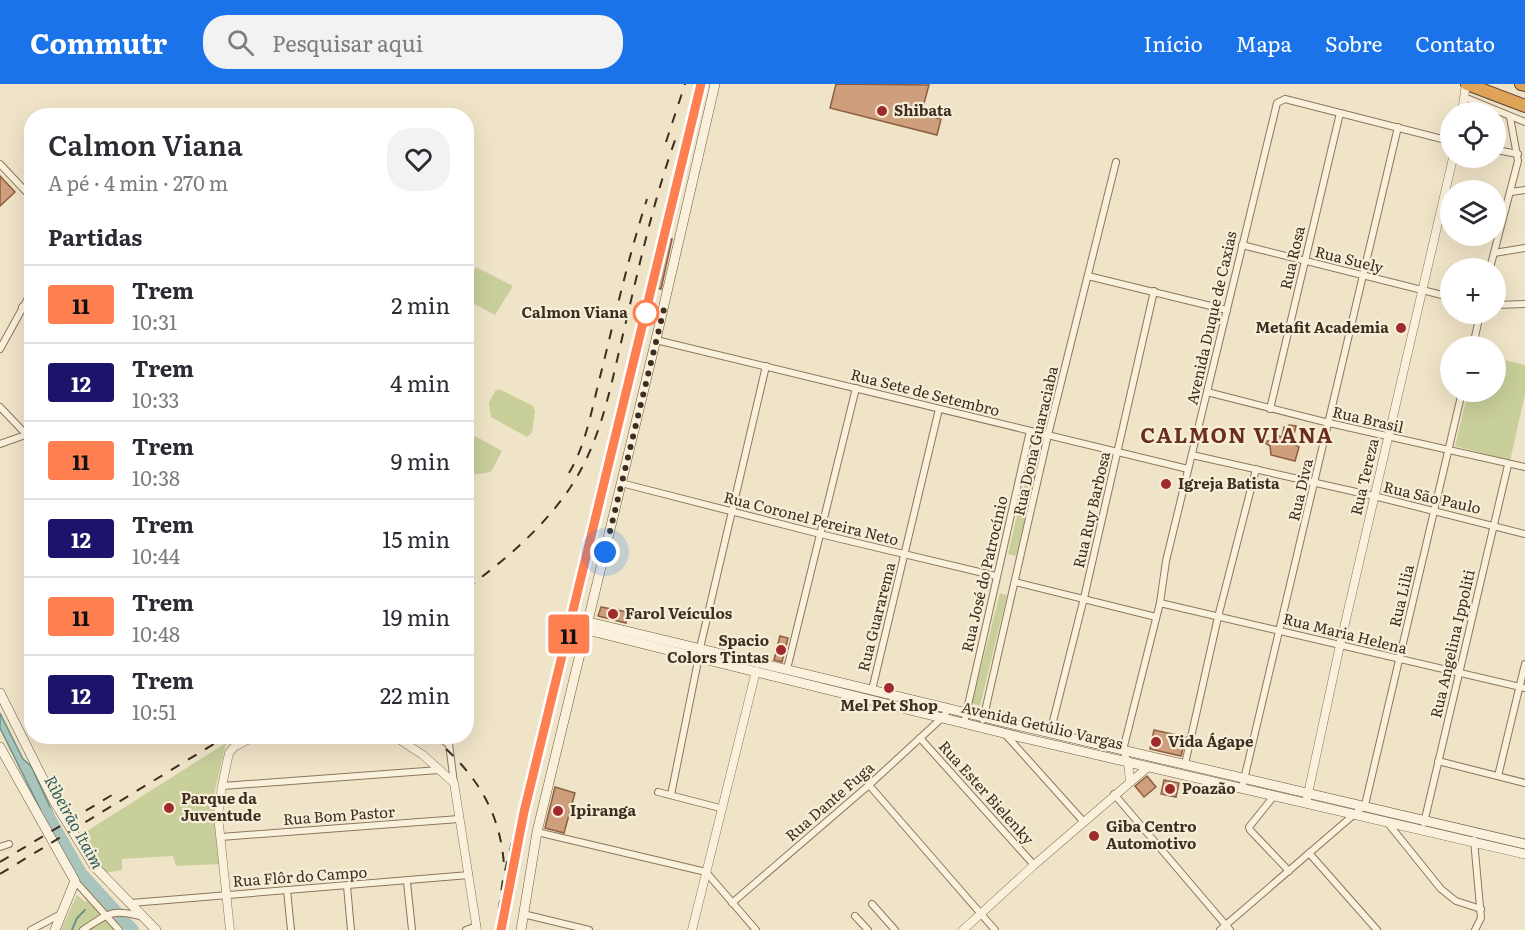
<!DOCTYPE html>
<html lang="pt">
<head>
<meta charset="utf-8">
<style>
  body { margin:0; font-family:Literata,serif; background:#f2f2f3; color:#2b2b33; height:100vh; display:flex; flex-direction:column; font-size:22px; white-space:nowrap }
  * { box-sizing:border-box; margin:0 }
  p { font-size:20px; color:#7c7c81 }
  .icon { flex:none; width:33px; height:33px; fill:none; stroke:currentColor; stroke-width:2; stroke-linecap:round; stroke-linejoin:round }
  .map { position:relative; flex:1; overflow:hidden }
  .side { position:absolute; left:24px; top:24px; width:450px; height:636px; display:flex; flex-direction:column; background:#fff; border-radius:24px; box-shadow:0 6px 24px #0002 }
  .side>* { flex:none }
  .badge { padding:0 12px; border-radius:4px; font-size:21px; line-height:39px }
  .controls { position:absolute; left:1440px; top:18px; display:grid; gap:12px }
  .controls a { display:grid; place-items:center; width:66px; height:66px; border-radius:50%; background:#fff; box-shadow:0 6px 24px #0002; font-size:30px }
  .you { position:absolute; width:30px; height:30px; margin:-15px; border:4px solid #fff; border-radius:50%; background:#1a73e8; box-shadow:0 0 0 9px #1a73e833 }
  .map>.badge { position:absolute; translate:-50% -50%; box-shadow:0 0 0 3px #fff }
  h2 { padding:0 24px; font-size:22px; line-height:54px }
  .round { display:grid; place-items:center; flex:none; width:63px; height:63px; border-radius:24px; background:#f2f2f3 }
  .overview { display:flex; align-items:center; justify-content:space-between; height:102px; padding:0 24px }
  h1 { font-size:28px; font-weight:600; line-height:45px }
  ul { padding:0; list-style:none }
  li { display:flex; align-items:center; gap:18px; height:78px; padding:0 24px; border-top:2px solid #e1e1e2 }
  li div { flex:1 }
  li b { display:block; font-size:22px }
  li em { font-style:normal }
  li .badge { min-width:66px; font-weight:700; text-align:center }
  header { display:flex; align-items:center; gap:36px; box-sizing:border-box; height:84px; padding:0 30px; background:#1a73e8; color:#fff }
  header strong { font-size:28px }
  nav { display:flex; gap:33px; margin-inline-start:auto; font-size:21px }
  .search { width:420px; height:54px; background:#f2f2f3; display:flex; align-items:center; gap:15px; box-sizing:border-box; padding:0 21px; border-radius:24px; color:#7c7c81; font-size:22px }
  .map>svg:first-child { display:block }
  .green { fill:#c9cf9b }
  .water { fill:#a9c4bc; stroke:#6f938a; stroke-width:1.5 }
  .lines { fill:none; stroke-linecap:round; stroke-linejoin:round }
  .stream { stroke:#6f938a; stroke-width:2 }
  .river { stroke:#a9c4bc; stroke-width:12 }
  .building { fill:#cf9f7d; stroke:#8d5f41; stroke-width:1.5 }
  .minor-casing { stroke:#8d765c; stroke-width:8 }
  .tertiary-casing { stroke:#8d765c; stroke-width:9 }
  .secondary-casing { stroke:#6f573f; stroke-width:10 }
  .motorway-casing { stroke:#5b4430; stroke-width:14 }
  .minor { stroke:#faf1dc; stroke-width:6 }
  .tertiary { stroke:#faf1dc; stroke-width:8 }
  .secondary { stroke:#faf1dc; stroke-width:9 }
  .motorway { stroke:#e0a458; stroke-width:12 }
  .rail { stroke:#3d2e20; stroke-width:2; stroke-dasharray:10 10; stroke-linecap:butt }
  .line-casing { stroke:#fff; stroke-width:14 }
  .line { stroke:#ff7f50; stroke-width:9 }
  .walk { stroke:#3d2e20; stroke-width:6; stroke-dasharray:0 10.8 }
  .poi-dot { fill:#9e2a2b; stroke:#f7eed8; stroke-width:2 }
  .stop-dot { fill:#fff; stroke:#ff7f50; stroke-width:3 }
  .labels { text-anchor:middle; stroke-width:4.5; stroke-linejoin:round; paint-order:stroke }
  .poi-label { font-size:15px; font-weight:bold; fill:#3d2e20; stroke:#f7eed8; text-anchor:start }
  .street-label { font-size:15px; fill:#3d2e20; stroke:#f7eed8 }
  .stop-label { font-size:15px; font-weight:bold; fill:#3d2e20; stroke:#f7eed8; text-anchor:end }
  .water-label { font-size:16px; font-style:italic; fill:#2f5d5a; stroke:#f7eed8 }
  .district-label { font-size:21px; font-weight:bold; letter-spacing:1.5px; fill:#6b2e1e; stroke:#f7eed8 }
</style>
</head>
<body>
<header>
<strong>Commutr</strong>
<div class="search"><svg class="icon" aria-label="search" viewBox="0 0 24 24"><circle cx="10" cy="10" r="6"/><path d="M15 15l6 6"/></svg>Pesquisar aqui</div>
<nav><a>Início</a><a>Mapa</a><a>Sobre</a><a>Contato</a></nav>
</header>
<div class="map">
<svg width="1525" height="846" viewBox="0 0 1525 846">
  <rect width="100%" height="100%" fill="#f0e4c8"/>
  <g class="green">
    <path d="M476 183 513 202 495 231 467 216V202Z"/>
    <path d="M1496 274 1525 281V310L1510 377 1455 362 1468 308H1496Z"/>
    <path d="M499 305 533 322 535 327 532 349 527 353 491 333 489 319 495 307Z"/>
    <path d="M475 352 502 367 491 388 467 392V361Z"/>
    <path d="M1030 376 1038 379 1016 472 1008 470Z"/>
    <path d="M1000 509 1007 511 980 622 972 619Z"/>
    <path d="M226 659 213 715 220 780 176 782 173 772 122 775V786L105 789 79 752Z"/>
    <path d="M77 811 85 818 93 811 124 846H61Z"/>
  </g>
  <path class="water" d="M0 629 23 675 31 682 57 738 49 743 0 644Z"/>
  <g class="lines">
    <path class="stream" d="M72 846 77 834 85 826"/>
    <path class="river" d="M46 728 81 789 133 846"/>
  </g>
  <g class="building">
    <path d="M836 0 929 1 921 30 941 35 937 51 830 24Z"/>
    <path d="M0 92 15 108 0 122Z"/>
    <path d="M669 155H672L661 205 657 204Z"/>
    <path d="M1289 341 1296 342 1292 359 1299 363 1295 377 1271 371 1270 362 1262 357H1271L1276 351 1282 353 1284 343 1288 345Z"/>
    <path d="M601 523 628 528 626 539 598 532Z"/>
    <path d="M780 552 788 554 782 578 774 576Z"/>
    <path d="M1154 646 1186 653 1181 672 1150 665Z"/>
    <path d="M1147 692 1156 703 1144 713 1135 702Z"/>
    <path d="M1164 696 1179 699 1176 713 1161 710Z"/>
    <path d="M555 703 575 709 564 749 545 744Z"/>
  </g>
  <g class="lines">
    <defs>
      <g id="minor">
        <path d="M1464 13 1525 38"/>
        <path d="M1496 66 1518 70"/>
        <path d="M0 80 32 114"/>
        <path d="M1511 108 1525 106"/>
        <path d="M1242 161 1450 213"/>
        <path d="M1494 169 1525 164"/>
        <path d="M1490 184 1518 77 1510 33"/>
        <path d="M1088 192 1227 226"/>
        <path d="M1496 221 1525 220"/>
        <path d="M22 223 32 231"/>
        <path d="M656 256 1188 385"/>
        <path d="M1473 262 1480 230"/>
        <path d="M0 265 32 207"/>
        <path d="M1207 308 1329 339 1525 383"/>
        <path d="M0 323 22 346 32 352"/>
        <path d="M1270 325 1340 29"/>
        <path d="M0 360 31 349"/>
        <path d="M1192 371 1374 412 1525 450"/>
        <path d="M621 399 820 450 996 492"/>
        <path d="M1015 498 1156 533"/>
        <path d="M1160 519 1525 604"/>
        <path d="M700 564 766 282"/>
        <path d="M787 585 856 304"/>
        <path d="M872 606 939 325"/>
        <path d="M983 636 1048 351 1116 78"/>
        <path d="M964 639 1030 347"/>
        <path d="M1004 649 1083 737"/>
        <path d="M1050 649 1084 514 1154 207"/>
        <path d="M438 652 449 661"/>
        <path d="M448 652 454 699"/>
        <path d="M920 654 1034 781"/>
        <path d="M1438 677 1525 699"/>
        <path d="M1128 678 1123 666 1160 519 1166 477 1277 19 1285 15 1450 57"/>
        <path d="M1185 680 1218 533 1256 385"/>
        <path d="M1498 692 1525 580"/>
        <path d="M869 701 995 846"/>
        <path d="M222 702 439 686"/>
        <path d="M1242 704 1398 43"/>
        <path d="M658 708 720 724"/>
        <path d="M1114 710 1230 846"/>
        <path d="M671 711 699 572"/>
        <path d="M1274 712 1249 743 1250 746 1289 787"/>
        <path d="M1387 738 1441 805 1456 817 1481 825"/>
        <path d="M1424 739 1508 381"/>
        <path d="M537 748 706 788 756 846"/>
        <path d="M221 753 459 735"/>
        <path d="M1474 756 1481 834 1475 846"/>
        <path d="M0 763 9 760"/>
        <path d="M1309 769 1377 846"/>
        <path d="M75 797 119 846"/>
        <path d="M407 798 412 846"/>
        <path d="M347 802 351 846"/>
        <path d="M287 806 291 846"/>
        <path d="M131 819 469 791"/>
        <path d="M732 819 869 701 943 633 949 624"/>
        <path d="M872 820 895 846"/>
        <path d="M523 830 589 846"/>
        <path d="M855 832 868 846"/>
        <path d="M31 846 61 830"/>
        <path d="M83 846C109 829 112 824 143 833"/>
        <path d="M466 846 477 842"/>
        <path d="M1220 846 1365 721 1462 308"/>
      </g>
      <g id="tertiary">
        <path d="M1462 28 1466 0"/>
        <path d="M394 652 423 671 454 699 477 846"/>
        <path d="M1128 678 1130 698"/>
        <path d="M1306 719 1340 561 1453 74"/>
        <path d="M230 846 218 731 222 702 229 669 234 663 255 652"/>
        <path d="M692 846 756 587"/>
        <path d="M963 846 1034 781 1148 683"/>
      </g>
      <g id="secondary">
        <path d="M589 538 1050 649 1525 760"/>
        <path d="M587 546 1024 654 1525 770"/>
        <path d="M0 609 54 717 94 782 156 846"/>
        <path d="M0 663 75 797 55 846"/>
        <path d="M521 846 537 748 658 247 715 0"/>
      </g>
      <g id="motorway">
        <path d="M1467 0 1525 22"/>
        <path d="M1521 0 1525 1"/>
      </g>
    </defs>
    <use href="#minor" class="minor-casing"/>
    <use href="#tertiary" class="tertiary-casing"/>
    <use href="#secondary" class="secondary-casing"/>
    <use href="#motorway" class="motorway-casing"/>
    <use href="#minor" class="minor"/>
    <use href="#tertiary" class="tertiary"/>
    <use href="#secondary" class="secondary"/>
    <use href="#motorway" class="motorway"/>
    <g class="rail">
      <path d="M666 58 685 0"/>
      <path d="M569 389C586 361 592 324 600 293 615 233 628 174 647 115"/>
      <path d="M466 505C506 475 542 445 570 404 602 356 611 300 624 246 640 179 654 113 678 48"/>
      <path d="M431 652C474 687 500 725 504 781"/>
      <path d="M0 778 112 711"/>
      <path d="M0 790 227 652"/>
      <path d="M496 846 503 795 697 0"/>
    </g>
  </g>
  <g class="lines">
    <defs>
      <path id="line" d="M501 846 524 728 701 0"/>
    </defs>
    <use href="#line" class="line-casing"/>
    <use href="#line" class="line"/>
    <path class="walk" d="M605 468 664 225 646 229"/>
  </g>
  <g class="poi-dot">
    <circle cx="882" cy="27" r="6"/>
    <circle cx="1401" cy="244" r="6"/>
    <circle cx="1166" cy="400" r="6"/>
    <circle cx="613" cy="530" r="6"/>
    <circle cx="781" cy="566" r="6"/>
    <circle cx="889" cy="604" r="6"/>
    <circle cx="1156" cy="658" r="6"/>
    <circle cx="1170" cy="705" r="6"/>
    <circle cx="169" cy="724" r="6"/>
    <circle cx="558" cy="727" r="6"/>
    <circle cx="1094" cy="752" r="6"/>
  </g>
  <circle class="stop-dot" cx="646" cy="229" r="12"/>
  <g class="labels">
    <g class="poi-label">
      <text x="894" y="32">Shibata</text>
      <text x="1389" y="249" text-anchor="end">Metafit Academia</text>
      <text x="1178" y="405">Igreja Batista</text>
      <text x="625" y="535">Farol Veículos</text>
      <text x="769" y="562" text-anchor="end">Spacio<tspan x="769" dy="17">Colors Tintas</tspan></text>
      <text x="889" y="627" text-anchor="middle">Mel Pet Shop</text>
      <text x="1168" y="663">Vida Ágape</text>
      <text x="1182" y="710">Poazão</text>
      <text x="181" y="720">Parque da<tspan x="181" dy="17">Juventude</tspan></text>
      <text x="570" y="732">Ipiranga</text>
      <text x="1106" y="748">Giba Centro<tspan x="1106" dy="17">Automotivo</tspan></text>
    </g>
    <g class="street-label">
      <text transform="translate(1293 174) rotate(-77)" y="5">Rua Rosa</text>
      <text transform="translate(1349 176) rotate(14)" y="5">Rua Suely</text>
      <text transform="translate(1212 234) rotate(-77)" y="5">Avenida Duque de Caxias</text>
      <text transform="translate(925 309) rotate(14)" y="5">Rua Sete de Setembro</text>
      <text transform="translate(1368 336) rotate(13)" y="5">Rua Brasil</text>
      <text transform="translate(1036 357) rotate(-77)" y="5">Rua Dona Guaraciaba</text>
      <text transform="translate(1365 393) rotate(-77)" y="5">Rua Tereza</text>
      <text transform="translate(1301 406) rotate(-77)" y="5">Rua Diva</text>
      <text transform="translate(1432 414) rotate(13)" y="5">Rua São Paulo</text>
      <text transform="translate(1092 426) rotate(-77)" y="5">Rua Ruy Barbosa</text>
      <text transform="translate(811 435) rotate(14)" y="5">Rua Coronel Pereira Neto</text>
      <text transform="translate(985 490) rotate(-77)" y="5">Rua José do Patrocínio</text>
      <text transform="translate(1402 512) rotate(-77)" y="5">Rua Lilia</text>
      <text transform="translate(877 533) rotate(-76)" y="5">Rua Guararema</text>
      <text transform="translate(1345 550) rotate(14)" y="5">Rua Maria Helena</text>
      <text transform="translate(1453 560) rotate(-77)" y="5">Rua Angelina Ippoliti</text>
      <text transform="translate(1042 642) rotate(13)" y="5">Avenida Getúlio Vargas</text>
      <text transform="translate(986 709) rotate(48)" y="5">Rua Ester Bielenky</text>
      <text transform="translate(830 718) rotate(-41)" y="5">Rua Dante Fuga</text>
      <text transform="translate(339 732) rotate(-4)" y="5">Rua Bom Pastor</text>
      <text transform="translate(300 793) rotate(-4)" y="5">Rua Flôr do Campo</text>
    </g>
    <g class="stop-label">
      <text x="628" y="234">Calmon Viana</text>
    </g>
    <g class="water-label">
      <text transform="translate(74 738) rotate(61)" y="6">Ribeirão Itaim</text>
    </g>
    <g class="district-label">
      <text x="1237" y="359">CALMON VIANA</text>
    </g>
  </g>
</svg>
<div class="controls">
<a><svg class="icon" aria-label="locate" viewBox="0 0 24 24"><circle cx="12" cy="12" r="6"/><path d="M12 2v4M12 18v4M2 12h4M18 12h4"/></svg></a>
<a><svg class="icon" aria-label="layers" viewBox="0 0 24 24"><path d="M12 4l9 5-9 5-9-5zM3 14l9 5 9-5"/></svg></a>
<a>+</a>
<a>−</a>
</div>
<div class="you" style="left:605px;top:468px"></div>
<b class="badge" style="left:569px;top:550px;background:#ff7f50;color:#111">11</b>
<section class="side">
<div class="overview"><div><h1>Calmon Viana</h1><p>A pé · 4 min · 270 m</p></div><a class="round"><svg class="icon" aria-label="heart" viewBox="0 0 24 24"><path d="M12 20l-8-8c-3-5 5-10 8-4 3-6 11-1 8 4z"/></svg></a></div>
<h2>Partidas</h2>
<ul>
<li><span class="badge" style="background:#ff7f50;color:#111">11</span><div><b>Trem</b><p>10:31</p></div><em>2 min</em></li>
<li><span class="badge" style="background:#1c146b;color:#fff">12</span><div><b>Trem</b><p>10:33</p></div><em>4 min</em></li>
<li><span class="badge" style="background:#ff7f50;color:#111">11</span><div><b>Trem</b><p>10:38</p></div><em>9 min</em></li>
<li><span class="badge" style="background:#1c146b;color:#fff">12</span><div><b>Trem</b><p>10:44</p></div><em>15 min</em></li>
<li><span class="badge" style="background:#ff7f50;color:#111">11</span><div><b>Trem</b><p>10:48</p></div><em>19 min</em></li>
<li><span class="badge" style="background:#1c146b;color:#fff">12</span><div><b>Trem</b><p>10:51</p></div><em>22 min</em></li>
</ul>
</section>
</div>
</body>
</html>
